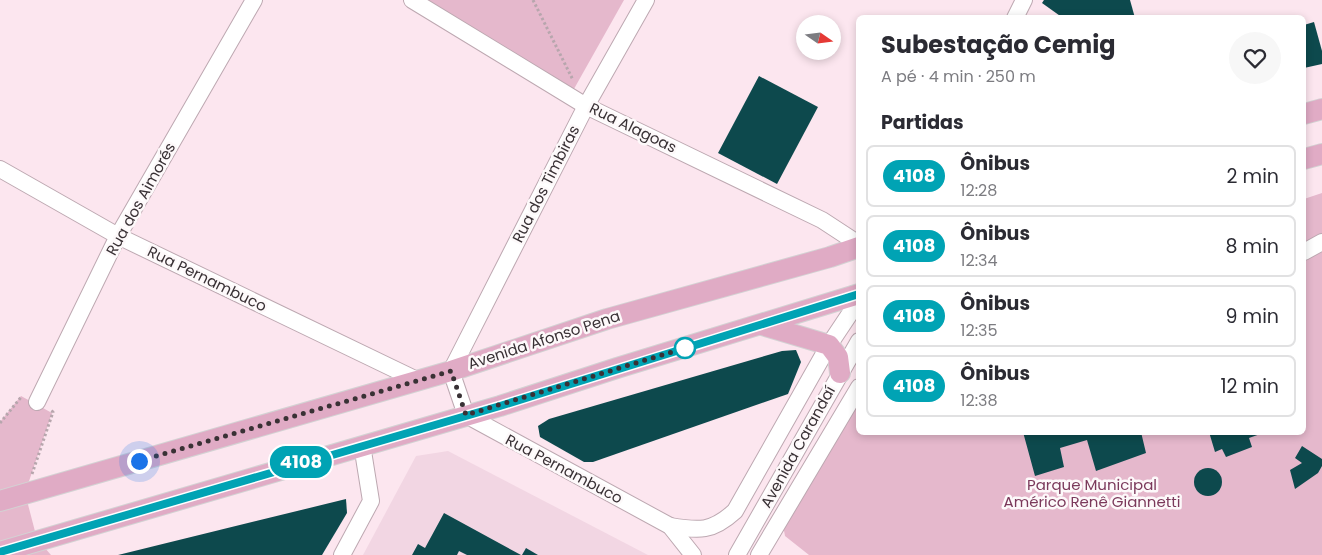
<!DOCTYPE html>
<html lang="pt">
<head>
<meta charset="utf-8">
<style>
  body { margin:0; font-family:Poppins,sans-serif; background:#f7f7f7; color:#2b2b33; height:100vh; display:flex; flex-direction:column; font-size:19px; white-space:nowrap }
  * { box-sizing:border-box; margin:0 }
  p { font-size:16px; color:#7c7c81 }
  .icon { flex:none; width:28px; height:28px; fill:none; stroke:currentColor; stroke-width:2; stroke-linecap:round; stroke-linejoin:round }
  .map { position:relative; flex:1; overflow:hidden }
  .drawer { position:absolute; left:856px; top:15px; width:450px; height:420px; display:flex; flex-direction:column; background:#fff; border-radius:8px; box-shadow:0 2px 8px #0003 }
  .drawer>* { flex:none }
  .badge { padding:0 10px; border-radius:16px; font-size:18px; line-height:32px }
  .needle { width:32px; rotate:104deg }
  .controls { position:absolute; left:796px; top:15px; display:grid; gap:10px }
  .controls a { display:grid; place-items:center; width:45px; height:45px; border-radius:50%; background:#fff; box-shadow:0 2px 8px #0003; font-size:25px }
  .you { position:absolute; width:25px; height:25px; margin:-12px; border:4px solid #fff; border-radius:50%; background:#1a73e8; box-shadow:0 0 0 8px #1a73e833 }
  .map>.badge { position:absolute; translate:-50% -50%; box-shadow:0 0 0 2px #fff }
  h2 { padding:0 25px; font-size:19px; line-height:45px }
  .round { display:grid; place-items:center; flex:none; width:52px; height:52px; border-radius:26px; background:#f7f7f7 }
  .overview { display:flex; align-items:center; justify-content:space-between; height:85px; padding:0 25px }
  h1 { font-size:24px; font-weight:700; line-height:38px }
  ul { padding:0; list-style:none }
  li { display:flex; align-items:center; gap:15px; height:62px; margin:0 10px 8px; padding:0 15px; border:2px solid #e1e1e2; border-radius:8px }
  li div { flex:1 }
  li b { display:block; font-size:19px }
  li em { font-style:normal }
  li .badge { min-width:55px; font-weight:700; text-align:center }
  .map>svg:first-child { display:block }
  .built { fill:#f2d6e3 }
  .green { fill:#e5b8cc }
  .building { fill:#0d494d }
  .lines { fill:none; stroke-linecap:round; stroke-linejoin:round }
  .minor-casing { stroke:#bda8b1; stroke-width:18 }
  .major-casing { stroke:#d3d2d3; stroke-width:22 }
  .path { stroke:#b7a6ad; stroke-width:3; stroke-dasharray:2.5 2.5; stroke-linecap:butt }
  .minor { stroke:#fff; stroke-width:16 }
  .major { stroke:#e0abc5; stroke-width:20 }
  .line-casing { stroke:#fff; stroke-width:11 }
  .line { stroke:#00a3b4; stroke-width:8 }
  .walk { stroke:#393135; stroke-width:5; stroke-dasharray:0 9 }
  .stop-dot { fill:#fff; stroke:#00a3b4; stroke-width:2.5 }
  .labels { text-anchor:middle; stroke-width:5; stroke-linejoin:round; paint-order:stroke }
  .street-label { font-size:15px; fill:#393135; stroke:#fdf9fa }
  .park-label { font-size:15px; fill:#7b395b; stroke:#fdf9fa }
</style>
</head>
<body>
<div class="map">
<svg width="1322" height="555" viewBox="0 0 1322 555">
  <rect width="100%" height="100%" fill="#fce6ef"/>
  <path class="built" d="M448 451 648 555H363L416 456Z"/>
  <g class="green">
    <path d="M412 0H624L570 96Z"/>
    <path d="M1322 193V555H809L785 536 783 525 859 374V432H1304V199Z"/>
    <path d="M21 396 52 413 25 493 37 539 51 555H0V422Z"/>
  </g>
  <g class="building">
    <path d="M1044 0H1130L1135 18H1063L1042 3Z"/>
    <path d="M1314 22 1322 51V64L1304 68V25Z"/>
    <path d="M759 76 818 107 777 184 718 153Z"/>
    <path d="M796 350 801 362 788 394 593 462H584L540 437 538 426 549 419 782 351Z"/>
    <path d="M1023 432H1141L1146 453 1096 471 1087 440 1060 448 1064 467 1035 476Z"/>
    <path d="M1209 432H1263V433L1249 438 1252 447 1226 457 1222 449 1215 452Z"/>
    <path d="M1302 446 1322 459V466L1318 473 1295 489 1290 470 1302 463 1295 458Z"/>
    <circle cx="1208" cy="482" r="14"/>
    <path d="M346 499 347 513 322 555H118Z"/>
    <path d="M444 513 521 555H467L459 551 457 555H412L418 544 425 548Z"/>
    <path d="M526 548 538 555H522Z"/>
  </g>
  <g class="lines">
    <defs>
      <g id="minor">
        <path d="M412 0 586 106 822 220 851 239 856 248"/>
        <path d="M646 0 586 106 451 371 466 415 670 526 693 555"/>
        <path d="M1015 18 1024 0"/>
        <path d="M0 169 118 236 419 381"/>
        <path d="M1304 252 1322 242"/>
        <path d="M37 402 118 236 254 0"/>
        <path d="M670 526C699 531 712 532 735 511L829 345 859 300"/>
        <path d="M342 555 371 501 362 445"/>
        <path d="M737 555 859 341"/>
        <path d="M759 555 859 387"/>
      </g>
      <g id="major">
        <path d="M1304 114 1322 109"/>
        <path d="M1304 159 1322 154"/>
        <path d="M762 325 829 345 838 357 840 373"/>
        <path d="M0 501 451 371 607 319 830 257 859 247"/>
        <path d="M0 552 500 406 617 368 859 294"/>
      </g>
    </defs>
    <use href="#minor" class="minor-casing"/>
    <use href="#major" class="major-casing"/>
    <g class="path">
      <path d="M533 0 573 80"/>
      <path d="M0 423 22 396"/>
      <path d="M32 474 53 412 50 410"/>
    </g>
    <use href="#minor" class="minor"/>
    <use href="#major" class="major"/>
  </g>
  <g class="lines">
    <defs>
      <path id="line" d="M0 552 500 406 859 294"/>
    </defs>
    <use href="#line" class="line-casing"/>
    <use href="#line" class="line"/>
    <path class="walk" d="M139 461 451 371 466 415 685 348"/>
  </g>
  <circle class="stop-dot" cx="685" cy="348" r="10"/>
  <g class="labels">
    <g class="street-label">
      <text transform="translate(633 128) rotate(26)" y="5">Rua Alagoas</text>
      <text transform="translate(546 184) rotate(-63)" y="5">Rua dos Timbiras</text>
      <text transform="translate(141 199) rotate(-61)" y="5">Rua dos Aimorés</text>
      <text transform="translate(207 279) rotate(26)" y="5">Rua Pernambuco</text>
      <text transform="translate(544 340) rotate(-18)" y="5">Avenida Afonso Pena</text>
      <text transform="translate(798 447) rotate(-61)" y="5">Avenida Carandaí</text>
      <text transform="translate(564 469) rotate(28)" y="5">Rua Pernambuco</text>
    </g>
    <g class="park-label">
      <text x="1092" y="490">Parque Municipal<tspan x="1092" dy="17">Américo Renê Giannetti</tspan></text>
    </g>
  </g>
</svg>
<div class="controls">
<a><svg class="needle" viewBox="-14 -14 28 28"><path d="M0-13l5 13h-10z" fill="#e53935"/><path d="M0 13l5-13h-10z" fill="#7c7c81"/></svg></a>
</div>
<div class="you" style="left:139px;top:461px"></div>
<b class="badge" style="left:301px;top:462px;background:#00a3b4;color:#fff">4108</b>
<section class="drawer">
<div class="overview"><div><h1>Subestação Cemig</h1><p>A pé · 4 min · 250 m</p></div><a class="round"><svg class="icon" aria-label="heart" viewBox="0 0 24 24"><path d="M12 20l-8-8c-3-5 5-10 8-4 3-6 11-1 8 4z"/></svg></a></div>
<h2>Partidas</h2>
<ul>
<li><span class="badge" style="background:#00a3b4;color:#fff">4108</span><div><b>Ônibus</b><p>12:28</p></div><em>2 min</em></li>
<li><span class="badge" style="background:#00a3b4;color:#fff">4108</span><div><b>Ônibus</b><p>12:34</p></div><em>8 min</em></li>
<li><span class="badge" style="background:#00a3b4;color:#fff">4108</span><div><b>Ônibus</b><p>12:35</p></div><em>9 min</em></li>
<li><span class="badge" style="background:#00a3b4;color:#fff">4108</span><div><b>Ônibus</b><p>12:38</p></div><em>12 min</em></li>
</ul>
</section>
</div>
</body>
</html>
